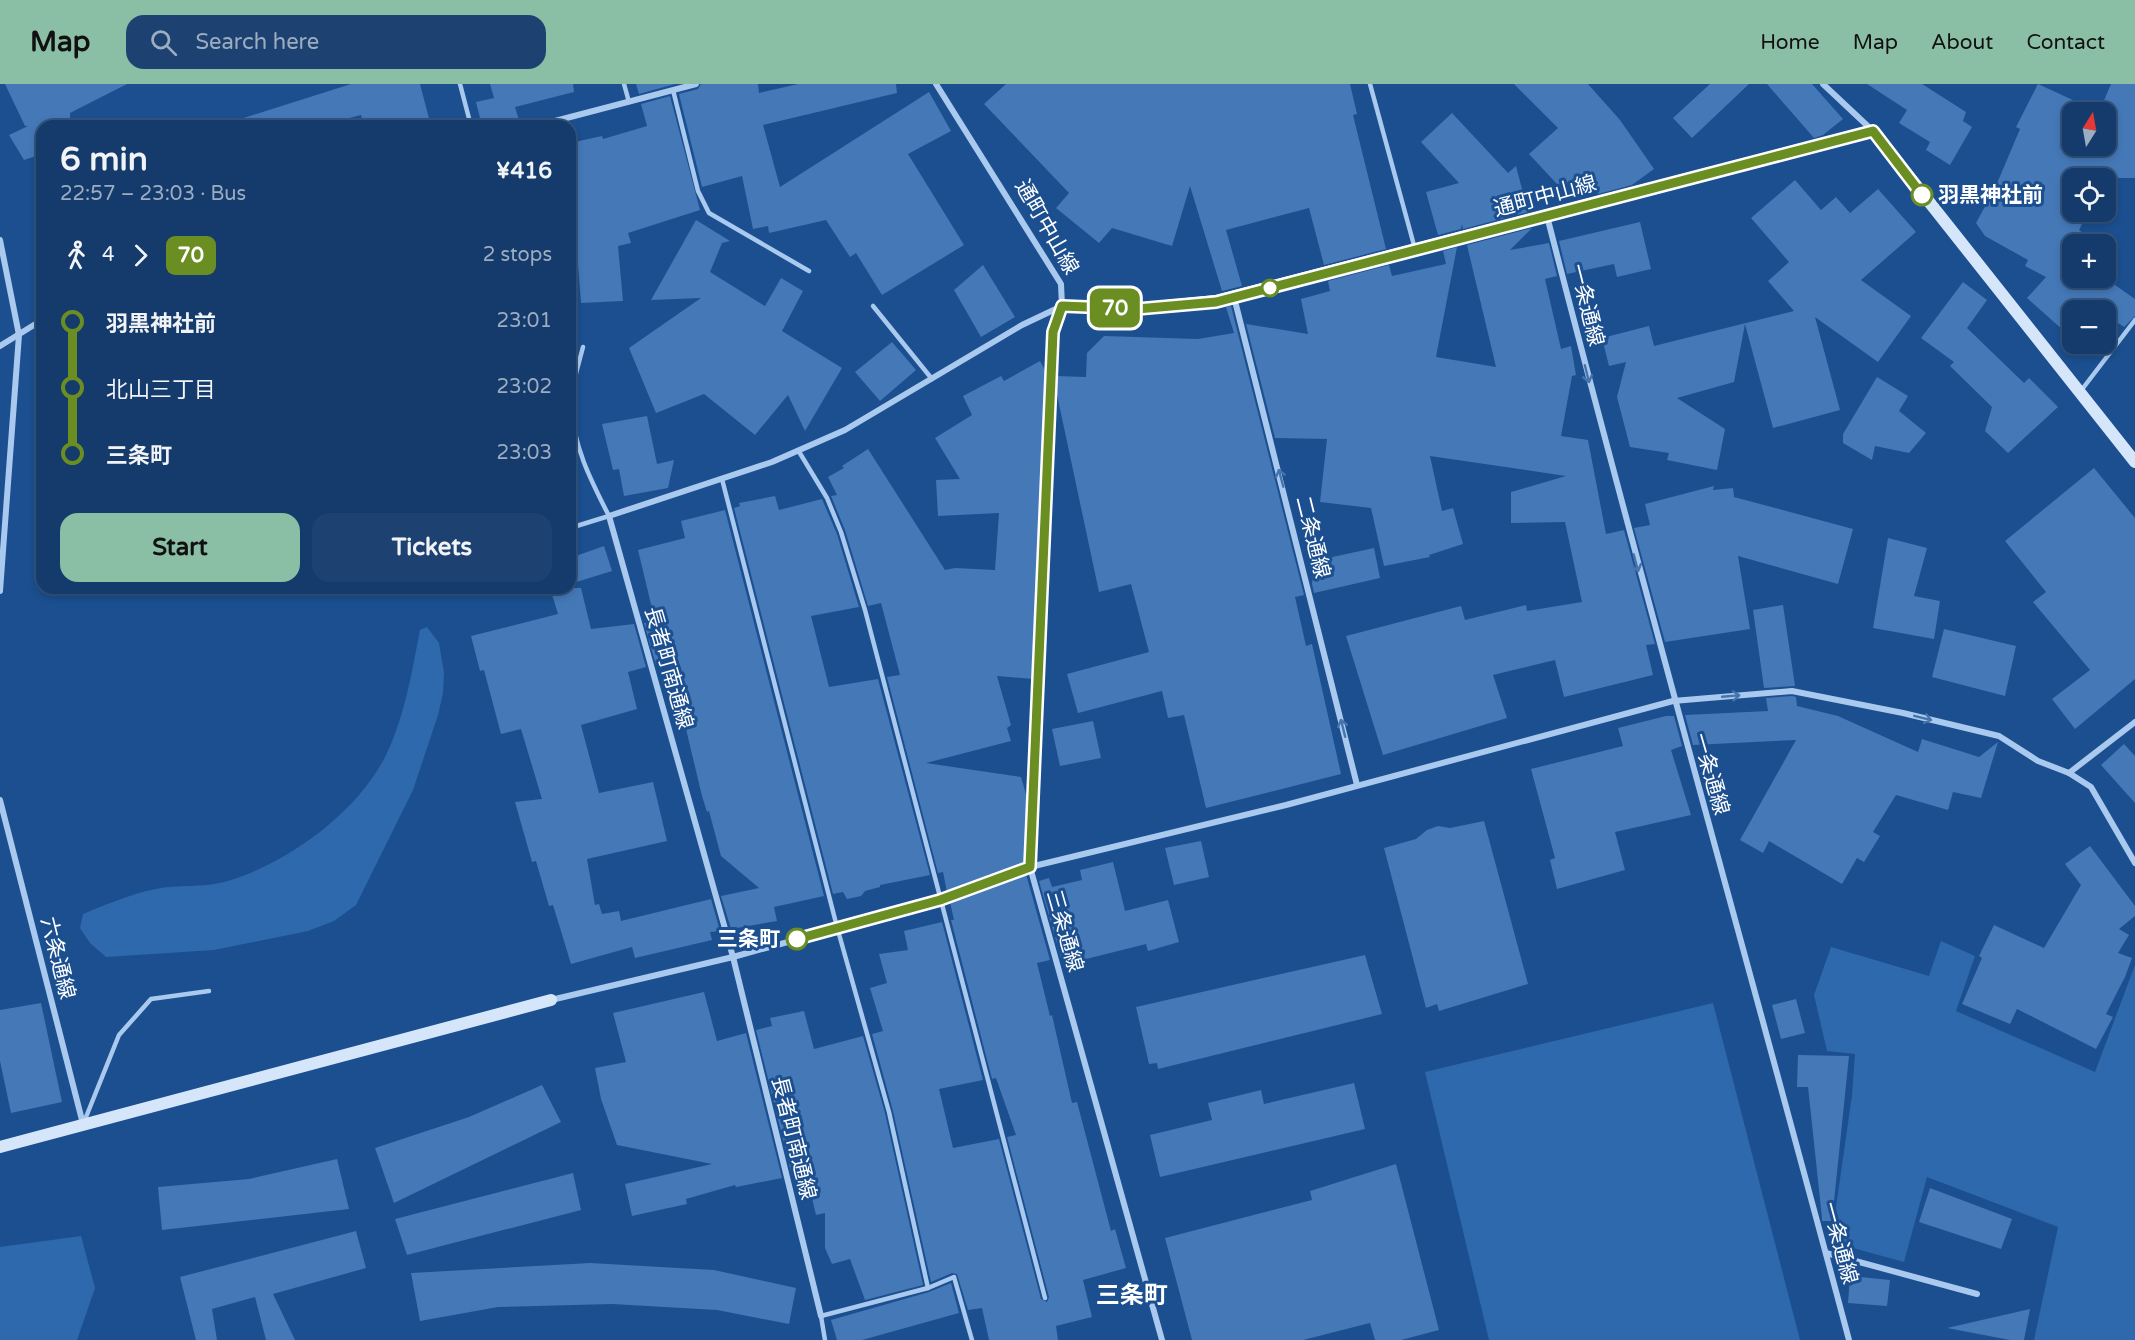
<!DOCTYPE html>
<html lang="en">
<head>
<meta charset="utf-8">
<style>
  body { margin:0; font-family:"Varela Round","Noto Sans JP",sans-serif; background:#1d4271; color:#f1f3f6; height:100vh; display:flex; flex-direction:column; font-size:22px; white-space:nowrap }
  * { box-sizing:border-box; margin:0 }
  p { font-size:20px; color:#9dadc1 }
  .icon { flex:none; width:33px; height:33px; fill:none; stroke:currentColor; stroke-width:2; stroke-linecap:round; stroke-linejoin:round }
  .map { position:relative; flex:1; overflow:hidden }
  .sheet { position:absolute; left:36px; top:36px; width:540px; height:474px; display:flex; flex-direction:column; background:#143b6b; border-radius:18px; box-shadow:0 3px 9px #0003,0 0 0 2px #33557e }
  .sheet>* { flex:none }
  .badge { padding:0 12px; border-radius:9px; font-size:21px; line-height:39px }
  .needle { width:39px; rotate:11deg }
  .buttons { position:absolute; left:2062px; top:18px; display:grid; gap:12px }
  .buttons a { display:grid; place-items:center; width:54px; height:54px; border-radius:12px; background:#143b6b; box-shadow:0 3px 9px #0003,0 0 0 2px #33557e; font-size:30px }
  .map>.badge { position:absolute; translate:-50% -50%; box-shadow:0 0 0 3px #fff }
  .legs { display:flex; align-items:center; gap:9px; height:66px; padding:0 24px; font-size:20px }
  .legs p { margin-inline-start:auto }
  .head { display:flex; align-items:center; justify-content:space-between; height:102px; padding:0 24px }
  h1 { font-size:33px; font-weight:700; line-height:45px }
  .action { display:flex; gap:12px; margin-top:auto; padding:12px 24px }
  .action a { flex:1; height:69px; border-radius:18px; background:#8abfa5; color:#111; font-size:24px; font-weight:700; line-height:69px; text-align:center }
  .action a+a { background:#1d4271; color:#f1f3f6 }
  ul { padding:0 24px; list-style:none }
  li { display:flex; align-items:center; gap:21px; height:66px; font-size:22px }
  li i { display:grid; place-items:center; width:9px; height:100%; margin:0 8px; background:currentColor }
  li i::after { content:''; width:15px; height:15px; margin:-8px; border:4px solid; border-radius:50%; background:#143b6b }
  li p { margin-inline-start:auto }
  li:first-child i { background:linear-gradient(#0000 50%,currentColor 0) }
  li:last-child i { background:linear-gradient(currentColor 50%,#0000 0) }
  header { display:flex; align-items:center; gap:36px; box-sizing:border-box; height:84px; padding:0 30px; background:#8abfa5; color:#111 }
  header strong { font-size:28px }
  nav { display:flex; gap:33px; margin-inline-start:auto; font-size:21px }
  .search { width:420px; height:54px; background:#1d4271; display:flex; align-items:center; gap:15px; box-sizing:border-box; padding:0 21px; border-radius:18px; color:#9dadc1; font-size:22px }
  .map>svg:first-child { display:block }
  .green { fill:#2e69ad }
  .building { fill:#4478b7; fill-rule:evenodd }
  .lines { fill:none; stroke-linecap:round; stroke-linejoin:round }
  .lane { stroke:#a9c9ee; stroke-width:4.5 }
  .street { stroke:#a9c9ee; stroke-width:6 }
  .secondary { stroke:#d6e6fa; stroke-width:12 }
  .oneway { stroke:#4674ac }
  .line-1-casing { stroke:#fff; stroke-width:14 }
  .line-1 { stroke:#6b8e23; stroke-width:9 }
  .stop-1-dot { fill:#fff; stroke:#6b8e23; stroke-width:3 }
  .labels { text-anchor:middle; stroke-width:6; stroke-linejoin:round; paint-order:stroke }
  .stop-label { font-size:21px; font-weight:bold; fill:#fff; stroke:#1b4f8f; text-anchor:start }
  .street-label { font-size:21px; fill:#fff; stroke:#1b4f8f }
  .quarter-label { font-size:24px; font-weight:bold; fill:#fff; stroke:#1b4f8f }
</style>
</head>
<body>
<header>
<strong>Map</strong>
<div class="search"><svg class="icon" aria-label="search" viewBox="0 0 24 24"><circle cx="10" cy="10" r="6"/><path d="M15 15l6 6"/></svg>Search here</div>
<nav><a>Home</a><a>Map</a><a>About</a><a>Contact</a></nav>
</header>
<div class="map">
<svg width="2135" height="1256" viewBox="0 0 2135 1256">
  <rect width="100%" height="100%" fill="#1b4f8f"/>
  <g class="green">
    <path d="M427 543 439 559 444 589 443 609 438 631 413 706 356 821 334 837 308 847 214 866 106 873 90 859 80 844 83 830C107 820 131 810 156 805 178 800 202 804 224 798 286 781 359 728 387 669 405 631 412 587 420 546Z"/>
    <path d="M1941 857 1975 872 1956 927 2095 988 2135 881V1256H2034L2058 1143 1927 1093 1904 1178 1831 1158 1852 1011 1855 970 1827 967 1814 911 1831 863 1929 892Z"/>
    <path d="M1713 919 1800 1256H1489L1425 988Z"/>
    <path d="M81 1152 95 1204 77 1256H0V1163Z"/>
  </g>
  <g class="building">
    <path d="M5 0H127L70 29V42H42V70L24 76 9 51 28 42H25Z"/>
    <path d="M351 0H420L431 42H364L361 31 319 42H235L234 37Z"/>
    <path d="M490 0H573L574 8 515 23 519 36 498 42H482L476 18 494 14Z"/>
    <path d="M636 0H675L639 10Z"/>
    <path d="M701 0H758L759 9 798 0H896L897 9 763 41 780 103 929 8 951 47 908 70 964 161 882 211 856 169 850 173 826 136 769 149 768 142 753 145 742 92 702 103 679 10 698 5Z"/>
    <path d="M1006 0H1350L1357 30 1353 31 1386 165 1324 181 1309 124 1226 146 1242 202 1222 207 1190 102 1172 162 1112 144 1099 159 1056 124 1069 109 984 20Z"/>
    <path d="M1514 0H1588L1620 36 1654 85 1632 101 1598 110 1587 97 1569 113 1529 70 1558 44Z"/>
    <path d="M1710 0H1749L1692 54 1673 34Z"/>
    <path d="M1767 0H1812L1843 35 1823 51 1814 54Z"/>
    <path d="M1867 0H1922L1966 28 1963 37 1972 43 1950 81 1926 66 1930 58 1899 39 1907 26Z"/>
    <path d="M2038 0 2099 28 2111 0H2135V94H2119L2107 89 2104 94H2073V128H2088L2079 146 2098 160H2073V194H2105L2135 215V232L2124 243 2112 235 2106 242V226H2073V255L2027 214 2046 193 2025 182 2028 176 1985 152 1976 139 1995 104 2020 45 2016 43ZM2073 28H2106V62H2073Z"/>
    <path d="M670 12 700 126 628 149 631 159 618 162 623 217 581 219 576 155 570 157V59L602 52 603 55 647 42 641 20Z"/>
    <path d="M1452 29 1508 89 1516 82 1528 128 1463 145 1462 140 1461 145 1438 151 1426 108 1459 99 1421 58Z"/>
    <path d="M1795 96 1821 126 1836 113 1850 129 1878 105 1916 148 1861 196 1911 232 1878 278 1815 233 1840 326 1773 344 1745 240 1734 298 1677 314 1725 345 1717 386 1667 376 1669 369 1630 363 1617 313 1626 278 1609 282 1602 254 1649 242 1654 262 1794 227 1768 197 1789 178 1751 134Z"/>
    <path d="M696 136 730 157 722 159 710 188 765 222 781 194 803 207 782 247 842 284 805 347 788 311 755 351 704 310 656 329 629 264 701 214 651 216Z"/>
    <path d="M1640 138 1651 185 1617 193 1614 180 1567 190 1559 157Z"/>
    <path d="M1532 144 1510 166 1549 159 1557 192 1545 195 1561 265 1571 262 1576 291 1572 292 1561 352 1588 356 1606 450 1624 446 1655 560 1646 561 1653 591 1564 613 1555 576 1493 591 1507 634 1383 671 1346 552 1461 522 1465 536 1526 521 1527 527 1582 518 1565 438 1511 439V408L1566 392 1430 372 1442 427 1453 424 1463 460 1429 471 1430 473 1384 482 1371 424 1320 418 1327 355 1275 354 1246 240 1308 250 1301 215 1330 207 1328 197 1389 181 1392 192 1446 180 1443 167 1457 163 1436 273 1496 283 1467 161Z"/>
    <path d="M983 181 1015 233 981 253 954 206Z"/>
    <path d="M1963 198 1987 216 1967 244 2024 299 2029 294 2058 323 2008 369 1985 347 1992 323 1950 282 1954 278 1921 254Z"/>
    <path d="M1231 222 1304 511 1295 513 1306 562 1312 560 1341 690 1206 724 1184 631 1168 634 1162 607 1078 629 1067 590 1149 568 1131 500 1099 508 1056 306V292L1086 293 1087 269 1104 252 1198 255 1234 249 1226 223Z"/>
    <path d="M892 258 916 286 880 317 855 288Z"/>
    <path d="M1040 277 1046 288 1033 595 997 592 1011 641 1007 644 1011 657 926 679 1021 693 1028 717 1025 779 947 808 943 788 938 789 887 593 900 591 881 519 868 522 845 446 831 412 837 411 828 393 844 384 842 382 868 365 945 486 955 484 995 486 999 429 938 432 936 396 960 395 935 354 972 331 963 312 1001 292 1004 297Z"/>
    <path d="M1877 293 1908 312 1899 327 1926 349 1909 369 1875 362 1872 376 1843 359V350Z"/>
    <path d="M647 332 657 380 674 376 668 404 624 412 619 385 613 386 602 340Z"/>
    <path d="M2094 384 2135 434V595L2075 645 2052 615 2090 586 2033 518 2046 508 2005 457Z"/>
    <path d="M1714 402 1713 406 1733 404 1734 413 1853 445 1838 500 1738 472 1750 545 1665 558 1634 444 1650 441 1645 420Z"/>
    <path d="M775 412 779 426 822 415 837 450 859 523 811 532 829 603 878 595 930 791 880 801V803L865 807 861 812 847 815 843 808 833 810 734 424 740 422 739 419Z"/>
    <path d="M725 426 824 812 774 823 777 837 731 845 721 812 759 804 721 772 709 727 707 728 702 712 670 578 656 581 644 539 655 537 638 466 685 454 681 437Z"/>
    <path d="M1888 454 1927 464 1914 512 1940 517 1934 555 1873 544Z"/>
    <path d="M604 462 612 487 570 500V474Z"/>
    <path d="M1374 464 1380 494 1314 509 1312 500 1314 477Z"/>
    <path d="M550 504H581L591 545 634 540 646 583 628 588 637 625 581 641 599 709 653 698 667 757 587 775 595 821 599 820 602 830 619 827 621 837 711 815 720 847 710 848 712 856 635 874 632 863 571 880 553 821 549 822 536 777 532 778 515 718 542 715 521 645 501 650 484 586 480 587 471 552 558 530Z"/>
    <path d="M1783 521 1795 602 1764 604 1753 526Z"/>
    <path d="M1944 545 2016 562 2005 612 1932 593Z"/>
    <path d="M1792 612 1796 613 1797 622 1838 632 1918 668 1922 655 1979 673 1998 658 1981 714 1953 708 1948 726 1896 711 1873 748 1880 752 1864 778 1857 774 1842 800 1769 757 1763 769 1740 756 1796 656 1693 661 1685 631 1768 627 1766 614Z"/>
    <path d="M1666 632H1674L1682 662 1671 666 1691 731 1615 748 1625 786 1557 805 1550 776 1555 774 1531 685 1623 662 1618 644Z"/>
    <path d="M1093 637 1101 674 1060 682 1052 645Z"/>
    <path d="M2124 660 2135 672V719L2101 681Z"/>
    <path d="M1484 737 1528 900 1439 927 1437 920 1426 924 1384 764 1416 755 1427 746 1438 742 1450 744Z"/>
    <path d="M1201 757 1209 793 1174 801 1165 764Z"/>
    <path d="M2090 762 2135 822V832L2119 845 2129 851 2118 869 2132 874 2125 893 2106 930 2113 933 2096 965 2017 925 2010 940 1962 920 1982 874 1979 872 1994 841 2044 864 2081 801 2065 780Z"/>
    <path d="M1113 778 1125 827 1168 816 1179 858 1148 867 1146 860 1082 876 1081 869 1061 874 1039 797 1049 794 1052 803 1082 796 1080 786Z"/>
    <path d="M1026 790 1050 876 1037 879 1050 932 1052 931 1072 1019 1077 1018 1111 1147 1115 1145 1126 1184 1083 1196 1092 1233 1056 1242 1058 1256H989L982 1224 968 1226 957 1190 952 1189 931 1198 893 1027 872 950 883 947 870 904 887 899 879 870 908 866 904 847 942 838 983 996 939 1005 953 1064 999 1055 1041 1215 1047 1218 1049 1213 1007 1053 1016 1051 996 994 992 995 951 836H954L950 818Z"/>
    <path d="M1365 871 1382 930 1158 985 1157 979 1149 980 1136 923Z"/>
    <path d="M704 908 717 957 746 949 782 1094 736 1103 735 1101 686 1115 687 1120 632 1132 625 1100 712 1080 617 1061 601 1015 595 984 626 978 613 929Z"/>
    <path d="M1796 915 1805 949 1781 955 1772 921Z"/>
    <path d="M41 919 62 1018 11 1029 0 977V926Z"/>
    <path d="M804 927 814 965 863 952 885 1029 923 1201 865 1216 850 1175 832 1180 825 1164V1129L816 1131 806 1089 792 1092 756 946 772 942 770 934Z"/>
    <path d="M1798 971 1849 972 1832 1137H1822V1134L1808 1003H1797Z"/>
    <path d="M1354 999 1365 1045 1160 1093 1150 1051 1212 1036 1208 1019 1261 1006 1264 1020Z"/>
    <path d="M542 1001 561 1038 394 1119 375 1064 469 1033Z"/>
    <path d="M337 1075 349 1125 162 1146 158 1103 249 1095Z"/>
    <path d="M1396 1080 1439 1246 1401 1256H1375L1370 1239 1303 1256H1192L1165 1154 1312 1116 1310 1107Z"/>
    <path d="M573 1089 581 1126 407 1171 395 1135Z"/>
    <path d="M1930 1104 2012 1135 2001 1165 1919 1138Z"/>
    <path d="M356 1147 366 1184 273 1210 295 1256H266L255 1213 212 1225 217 1256H196L180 1193Z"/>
    <path d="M590 1179 714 1186 796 1204 789 1240 717 1226 612 1220 498 1223 420 1237 411 1189Z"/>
    <path d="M1850 1192 1890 1196 1887 1222 1848 1219Z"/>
    <path d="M951 1199 959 1229 862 1256H837L831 1236 929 1208Z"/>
    <path d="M2030 1225 2024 1256H2010L1947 1244Z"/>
  </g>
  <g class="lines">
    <g class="lane">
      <path d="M460 0 471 42"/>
      <path d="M624 0 629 18"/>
      <path d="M1370 0 1415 165"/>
      <path d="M673 6 698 107 709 129 809 187"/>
      <path d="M873 222 932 295"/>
      <path d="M2080 308 2135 236"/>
      <path d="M570 312 583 263"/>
      <path d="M570 318C574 363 589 393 609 432L570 444"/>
      <path d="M798 366 827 414 841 448 865 526 1045 1214"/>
      <path d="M722 395 837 843 889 1028 928 1204"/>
      <path d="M84 1038 119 951 151 915 209 907"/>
      <path d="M825 1256 821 1232 928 1204 954 1193 972 1256"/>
    </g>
    <g class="street">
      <path d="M936 0 1061 200 1062 222 1053 248 1030 783 1162 1256"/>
      <path d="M1823 0 1873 47"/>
      <path d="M536 42 696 0"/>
      <path d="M1547 132C1643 508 1749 881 1849 1256"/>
      <path d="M0 156 19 251 0 507"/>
      <path d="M1234 213 1357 701"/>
      <path d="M0 262 42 236"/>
      <path d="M2069 689 2135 638"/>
      <path d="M0 716 83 1040"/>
      <path d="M551 916 733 873 940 816 1030 783 1286 721 1673 617 1792 607 1903 629 1999 652 2038 677 2069 689 2091 703 2135 779"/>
      <path d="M1826 1169 1977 1210"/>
      <path d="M821 1232 733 873 609 432 772 378 845 346 1022 241 1062 222"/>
    </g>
    <g class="secondary">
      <path d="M1062 222 1137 225 1216 217 1873 47 2135 378"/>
      <path d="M0 1063 551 916"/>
    </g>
  </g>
  <defs><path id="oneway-shaft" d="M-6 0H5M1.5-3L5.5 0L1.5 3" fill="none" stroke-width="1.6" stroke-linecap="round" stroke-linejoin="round" transform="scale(1.5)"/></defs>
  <g class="oneway">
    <use href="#oneway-shaft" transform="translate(1587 290) rotate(76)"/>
    <use href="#oneway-shaft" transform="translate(1281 394) rotate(-105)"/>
    <use href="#oneway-shaft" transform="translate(1636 479) rotate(75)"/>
    <use href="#oneway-shaft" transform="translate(1731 612) rotate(-5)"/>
    <use href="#oneway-shaft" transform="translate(1923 634) rotate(14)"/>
    <use href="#oneway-shaft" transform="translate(1343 644) rotate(-104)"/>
  </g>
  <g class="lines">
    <defs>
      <path id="line-1" d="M797 855 940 816 1030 783 1053 248 1062 222 1137 225 1216 218 1873 47 1922 111"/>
    </defs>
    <use href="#line-1" class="line-1-casing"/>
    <use href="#line-1" class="line-1"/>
  </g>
  <g class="stop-1-dot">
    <circle cx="1922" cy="111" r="10"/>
    <circle cx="1270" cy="204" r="8"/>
    <circle cx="797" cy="855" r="10"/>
  </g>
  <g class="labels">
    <g class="stop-label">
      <text x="1938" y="118">羽黒神社前</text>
      <text x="780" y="862" text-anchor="end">三条町</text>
    </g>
    <g class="street-label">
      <text transform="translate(1545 112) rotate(-15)" y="7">通町中山線</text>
      <text transform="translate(1047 143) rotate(60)" y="7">通町中山線</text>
      <text transform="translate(1587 221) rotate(76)" y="7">一条通線</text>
      <text transform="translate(1313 453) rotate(76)" y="7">二条通線</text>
      <text transform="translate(669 584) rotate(74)" y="7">長者町南通線</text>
      <text transform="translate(1711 690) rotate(74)" y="7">一条通線</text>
      <text transform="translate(1065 847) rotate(74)" y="7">三条通線</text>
      <text transform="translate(58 874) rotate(76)" y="7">六条通線</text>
      <text transform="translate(794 1054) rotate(76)" y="7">長者町南通線</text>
      <text transform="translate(1840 1159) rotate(75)" y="7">一条通線</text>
    </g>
    <g class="quarter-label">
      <text x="1132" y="1219">三条町</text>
    </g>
  </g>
</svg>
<div class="buttons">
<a><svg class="needle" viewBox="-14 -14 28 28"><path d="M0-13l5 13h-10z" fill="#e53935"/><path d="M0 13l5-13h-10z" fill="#9dadc1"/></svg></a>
<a><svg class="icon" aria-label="locate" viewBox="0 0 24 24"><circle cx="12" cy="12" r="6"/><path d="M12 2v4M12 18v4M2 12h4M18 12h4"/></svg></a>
<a>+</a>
<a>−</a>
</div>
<b class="badge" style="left:1115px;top:224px;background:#6b8e23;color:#fff">70</b>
<section class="sheet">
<div class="head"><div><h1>6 min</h1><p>22:57 – 23:03 · Bus</p></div><b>¥416</b></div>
<div class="legs"><svg class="icon" aria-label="walk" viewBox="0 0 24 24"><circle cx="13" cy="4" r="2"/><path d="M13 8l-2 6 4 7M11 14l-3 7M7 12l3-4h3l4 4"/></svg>4<svg class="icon" aria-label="forward" viewBox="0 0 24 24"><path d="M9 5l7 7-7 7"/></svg><b class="badge" style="background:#6b8e23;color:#fff">70</b><p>2 stops</p></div>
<ul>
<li><i style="color:#6b8e23"></i><b>羽黒神社前</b><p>23:01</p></li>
<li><i style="color:#6b8e23"></i><span>北山三丁目</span><p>23:02</p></li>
<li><i style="color:#6b8e23"></i><b>三条町</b><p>23:03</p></li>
</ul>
<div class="action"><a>Start</a><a>Tickets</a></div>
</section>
</div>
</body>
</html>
